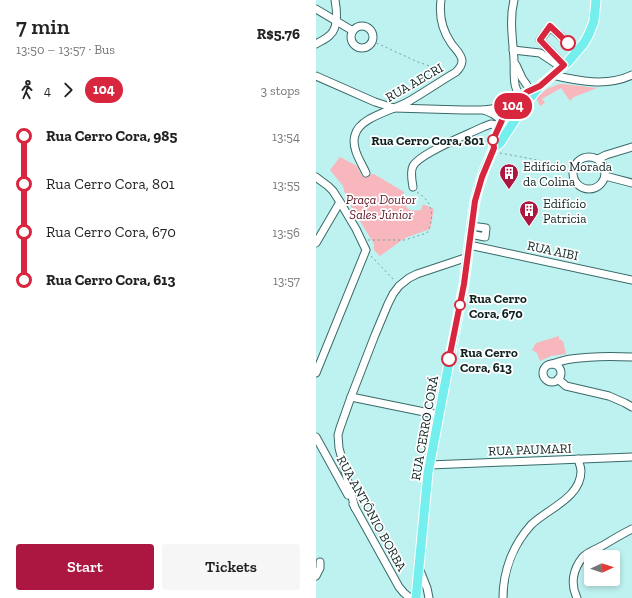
<!DOCTYPE html>
<html lang="en">
<head>
<meta charset="utf-8">
<style>
  body { margin:0; font-family:"Zilla Slab",serif; background:#f6f6f6; color:#222; height:100vh; display:flex; flex-direction:column; font-size:15px; white-space:nowrap }
  * { box-sizing:border-box; margin:0 }
  p { font-size:13px; color:#767676 }
  .icon { flex:none; width:22px; height:22px; fill:none; stroke:currentColor; stroke-width:2; stroke-linecap:round; stroke-linejoin:round }
  .map { position:relative; flex:1; overflow:hidden }
  .details { display:flex; flex-direction:column; background:#fff; width:316px }
  .details>* { flex:none }
  .badge { padding:0 8px; border-radius:13px; font-size:14px; line-height:26px }
  .needle { width:26px; rotate:87deg }
  .fabs { position:absolute; left:268px; top:550px; display:grid; gap:8px }
  .fabs a { display:grid; place-items:center; width:36px; height:36px; border-radius:4px; background:#fff; box-shadow:0 2px 6px #0003; font-size:20px }
  .map>.badge { position:absolute; translate:-50% -50%; box-shadow:0 0 0 2px #fff }
  .legs { display:flex; align-items:center; gap:6px; height:44px; padding:0 16px; font-size:13px }
  .legs p { margin-inline-start:auto }
  .summary { display:flex; align-items:center; justify-content:space-between; height:68px; padding:0 16px }
  h1 { font-size:22px; font-weight:600; line-height:30px }
  .primary-button { display:flex; gap:8px; margin-top:auto; padding:8px 16px }
  .primary-button a { flex:1; height:46px; border-radius:4px; background:#ac1741; color:#fff; font-size:16px; font-weight:600; line-height:46px; text-align:center }
  .primary-button a+a { background:#f6f6f6; color:#222 }
  ul { padding:0 16px; list-style:none }
  li { display:flex; align-items:center; gap:14px; height:48px; font-size:15px }
  li i { display:grid; place-items:center; width:6px; height:100%; margin:0 5px; background:currentColor }
  li i::after { content:''; width:10px; height:10px; margin:-5px; border:3px solid; border-radius:50%; background:#fff }
  li p { margin-inline-start:auto }
  li:first-child i { background:linear-gradient(#0000 50%,currentColor 0) }
  li:last-child i { background:linear-gradient(currentColor 50%,#0000 0) }
  main { display:flex; flex:1; min-height:0 }
  .map>svg:first-child { display:block }
  .green { fill:#f8b7bd }
  .lines { fill:none; stroke-linecap:round; stroke-linejoin:round }
  .minor-casing { stroke:#396a68; stroke-width:9 }
  .major-casing { stroke:#fff; stroke-width:11 }
  .path { stroke:#779e9d; stroke-width:1; stroke-dasharray:2 3; stroke-linecap:butt }
  .minor { stroke:#fff; stroke-width:7 }
  .major { stroke:#74efee; stroke-width:9 }
  .line-1-casing { stroke:#fff; stroke-width:9 }
  .line-1 { stroke:#d7263d; stroke-width:6 }
  .stop-1-dot { fill:#fff; stroke:#d7263d; stroke-width:2 }
  .labels { text-anchor:middle; stroke-width:3.5; stroke-linejoin:round; paint-order:stroke }
  .street-label { font-size:13px; fill:#0d2221; stroke:#fff }
  .stop-label { font-size:13px; font-weight:bold; fill:#0d2221; stroke:#fff; text-anchor:start }
  .poi-label { font-size:13px; fill:#0d2221; stroke:#fff; text-anchor:start }
  .park-label { font-size:13px; font-style:italic; fill:#5e1324; stroke:#fff }
</style>
</head>
<body>
<main>
<section class="details">
<div class="summary"><div><h1>7 min</h1><p>13:50 – 13:57 · Bus</p></div><b>R$5.76</b></div>
<div class="legs"><svg class="icon" aria-label="walk" viewBox="0 0 24 24"><circle cx="13" cy="4" r="2"/><path d="M13 8l-2 6 4 7M11 14l-3 7M7 12l3-4h3l4 4"/></svg>4<svg class="icon" aria-label="forward" viewBox="0 0 24 24"><path d="M9 5l7 7-7 7"/></svg><b class="badge" style="background:#d7263d;color:#fff">104</b><p>3 stops</p></div>
<ul>
<li><i style="color:#d7263d"></i><b>Rua Cerro Cora, 985</b><p>13:54</p></li>
<li><i style="color:#d7263d"></i><span>Rua Cerro Cora, 801</span><p>13:55</p></li>
<li><i style="color:#d7263d"></i><span>Rua Cerro Cora, 670</span><p>13:56</p></li>
<li><i style="color:#d7263d"></i><b>Rua Cerro Cora, 613</b><p>13:57</p></li>
</ul>
<div class="primary-button"><a>Start</a><a>Tickets</a></div>
</section>
<div class="map">
<svg width="316" height="598" viewBox="0 0 316 598">
  <rect width="100%" height="100%" fill="#bef2f0"/>
  <g class="green">
    <path d="M243 84H247L281 88 258 97 254 101 245 88 226 99 229 103 224 106 220 98 231 89Z"/>
    <path d="M24 157 41 166 46 176 58 174 88 192C89 207 88 212 105 210L107 204 118 209 114 229 89 238 64 256 58 250V244L30 198 27 186 14 170Z"/>
    <path d="M243 336V339L247 341 250 354 235 356 224 361 221 353 216 350 220 343Z"/>
  </g>
  <g class="lines">
    <defs>
      <g id="minor">
        <path d="M198 0C193 20 197 40 198 60 199 72 195 91 208 98"/>
        <path d="M0 9 37 31"/>
        <circle cx="46" cy="37" r="11"/>
        <path d="M0 44C5 41 10 39 14 35 23 27 21 11 19 0"/>
        <path d="M197 50 224 53 239 63 244 68"/>
        <path d="M200 65 206 78 217 94"/>
        <path d="M248 65 224 40 234 27 262 51"/>
        <path d="M236 75C262 81 291 87 316 75"/>
        <path d="M0 76 59 102 78 108 147 110H168L190 107H199"/>
        <path d="M168 110 177 114 194 126"/>
        <circle cx="273" cy="173" r="16"/>
        <path d="M282 159 290 155 316 147"/>
        <path d="M50 173C45 162 35 148 39 135 44 116 80 110 95 100 110 91 125 81 140 72 143 69 146 66 146 61 146 54 138 48 135 43 126 30 123 15 125 0"/>
        <path d="M289 176 316 183"/>
        <path d="M0 177 12 186 17 191 24 202 40 229 50 250 0 373"/>
        <path d="M97 187C96 181 94 172 97 166 104 153 153 134 167 127L175 124 183 126"/>
        <path d="M154 234 169 237 170 228 155 226"/>
        <path d="M0 243 24 202"/>
        <path d="M153 245 316 280"/>
        <circle cx="236" cy="373" r="9"/>
        <path d="M236 364C242 362 249 360 255 359 275 356 296 356 316 357"/>
        <path d="M242 379 250 386 293 396 309 403 316 407"/>
        <path d="M35 397 123 415"/>
        <path d="M0 437 32 495"/>
        <path d="M113 465 316 457"/>
        <path d="M37 504 83 587 88 593 94 598"/>
        <path d="M39 508 23 448 22 435 24 428 35 397 59 335 72 304 77 294 83 286 93 278 101 274 152 257"/>
        <path d="M103 568 111 588 113 598"/>
        <path d="M0 576 4 568V562"/>
        <path d="M187 598C187 571 197 545 215 525 231 509 265 498 265 471 265 467 263 463 262 459"/>
        <path d="M261 598C254 584 257 569 267 557 272 552 280 549 286 546 296 540 306 534 316 529"/>
      </g>
      <g id="major">
        <path d="M178 148 177 140 187 118 206 95 219 88"/>
        <path d="M100 598 112 473 148 284 156 221 159 201 162 189 169 168 178 148 184 143 210 103 224 86 252 62 268 43 273 34 278 21 280 0"/>
      </g>
    </defs>
    <use href="#minor" class="minor-casing"/>
    <use href="#major" class="major-casing"/>
    <g class="path">
      <path d="M56 41 102 62 128 71"/>
      <path d="M184 153 238 163 258 168"/>
      <path d="M52 240H89L111 233C116 224 118 210 111 201 109 198 105 195 101 192"/>
      <path d="M55 256 79 281"/>
    </g>
    <use href="#minor" class="minor"/>
    <use href="#major" class="major"/>
  </g>
  <g class="lines">
    <defs>
      <path id="line-1" d="M133 359 148 284 159 201 166 177 178 148 177 140 187 118 205 97 211 92 224 86 248 65 224 40 234 26 252 43"/>
    </defs>
    <use href="#line-1" class="line-1-casing"/>
    <use href="#line-1" class="line-1"/>
  </g>
  <defs>
    <symbol id="building-pin" viewBox="-11 -11 22 30"><path d="M0 17L-7.5 6A9.5 9.5 0 1 1 7.5 6Z" fill="#ac1741" stroke="#fff"/><path d="M-4-6H4V6H1V3H-1V6H-4ZM-2.5-4.3h1.7v1.8h-1.7ZM.8-4.3h1.7v1.8H.8ZM-2.5-1h1.7V.8h-1.7ZM.8-1h1.7V.8H.8Z" fill="#fff"/></symbol>
  </defs>
  <g fill-rule="evenodd">
    <use href="#building-pin" x="182" y="162" width="22" height="30"/>
    <use href="#building-pin" x="202" y="199" width="22" height="30"/>
  </g>
  <g class="stop-1-dot">
    <circle cx="252" cy="43" r="7"/>
    <circle cx="177" cy="140" r="5"/>
    <circle cx="144" cy="305" r="5"/>
    <circle cx="133" cy="359" r="7"/>
  </g>
  <g class="labels">
    <g class="street-label">
      <text transform="translate(98 82) rotate(-30)" y="5">RUA AECRI</text>
      <text transform="translate(237 250) rotate(12)" y="5">RUA AIBI</text>
      <text transform="translate(108 428) rotate(-80)" y="5">RUA CERRO CORÁ</text>
      <text transform="translate(214 449) rotate(-2)" y="5">RUA PAUMARI</text>
      <text transform="translate(56 513) rotate(61)" y="5">RUA ANTÔNIO BORBA</text>
    </g>
    <g class="stop-label">
      <text x="168" y="145" text-anchor="end">Rua Cerro Cora, 801</text>
      <text x="153" y="303">Rua Cerro<tspan x="153" dy="15">Cora, 670</tspan></text>
      <text x="144" y="357">Rua Cerro<tspan x="144" dy="15">Cora, 613</tspan></text>
    </g>
    <g class="poi-label">
      <text x="207" y="171">Edifício Morada<tspan x="207" dy="15">da Colina</tspan></text>
      <text x="227" y="208">Edifício<tspan x="227" dy="15">Patricia</tspan></text>
    </g>
    <g class="park-label">
      <text x="65" y="204">Praça Doutor<tspan x="65" dy="15">Sales Júnior</tspan></text>
    </g>
  </g>
</svg>
<div class="fabs">
<a><svg class="needle" viewBox="-14 -14 28 28"><path d="M0-13l5 13h-10z" fill="#e53935"/><path d="M0 13l5-13h-10z" fill="#767676"/></svg></a>
</div>
<b class="badge" style="left:197px;top:106px;background:#d7263d;color:#fff">104</b>
</div>
</main>
</body>
</html>
